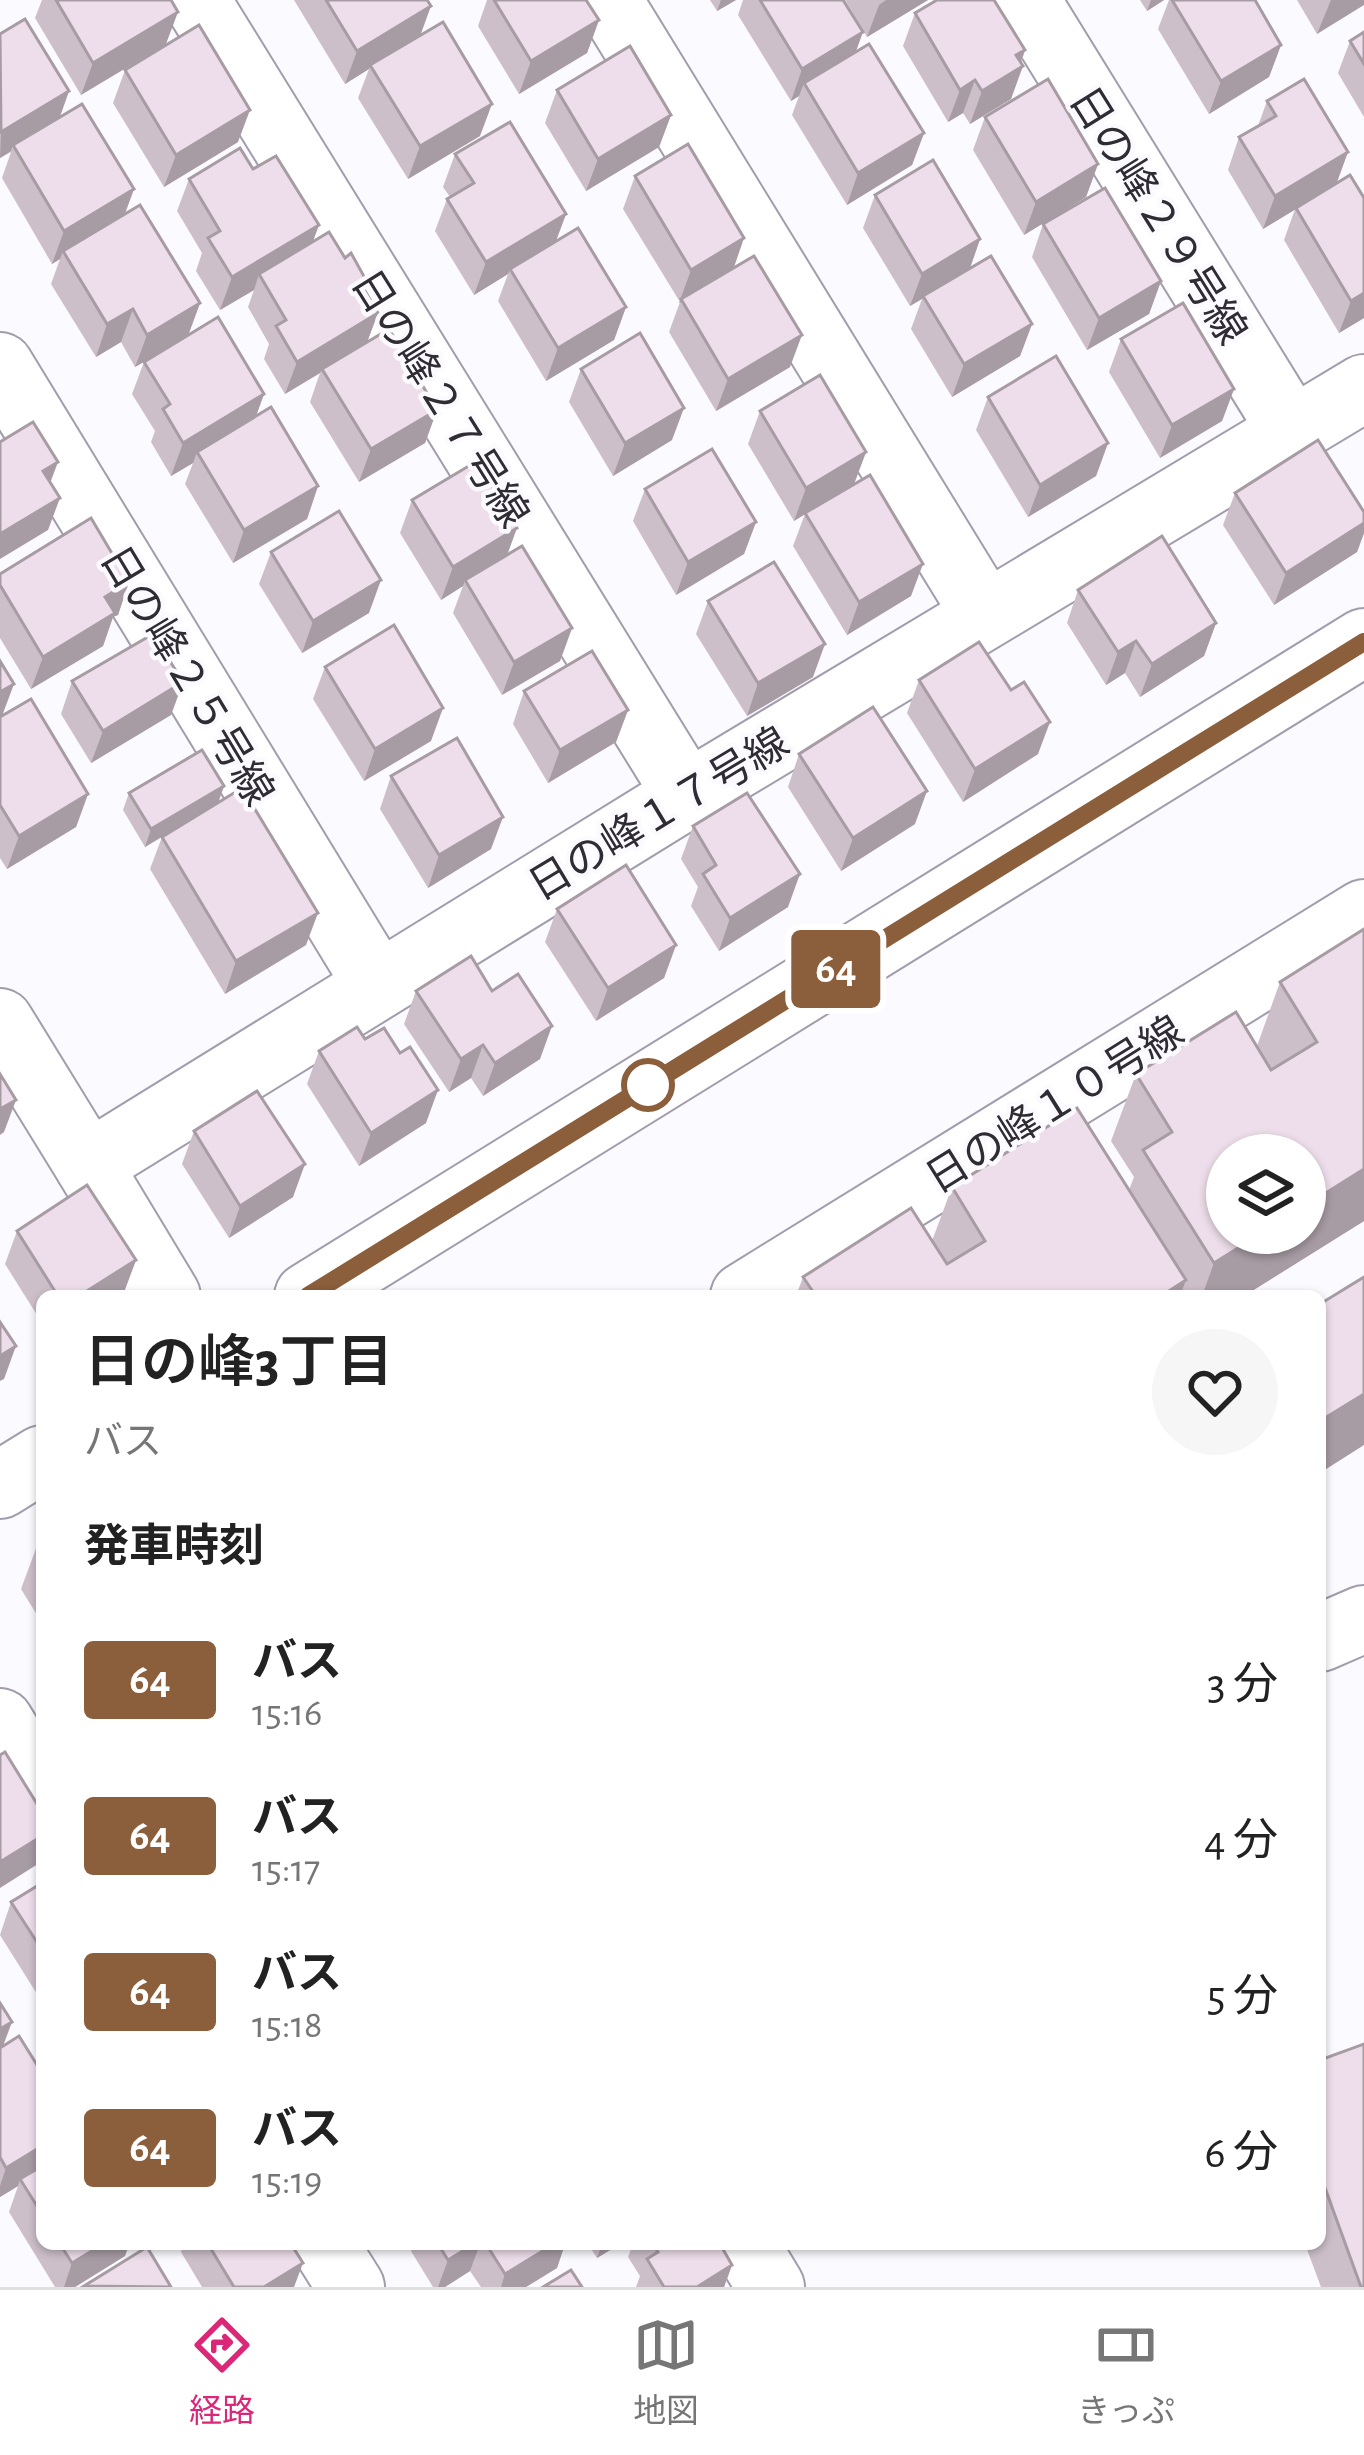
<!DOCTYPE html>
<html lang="ja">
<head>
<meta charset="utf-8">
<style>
  body { margin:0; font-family:"Alegreya Sans","Noto Sans JP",sans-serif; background:#f6f6f6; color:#222; height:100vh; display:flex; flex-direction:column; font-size:45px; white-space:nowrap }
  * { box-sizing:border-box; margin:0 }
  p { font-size:39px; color:#767676 }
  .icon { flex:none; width:66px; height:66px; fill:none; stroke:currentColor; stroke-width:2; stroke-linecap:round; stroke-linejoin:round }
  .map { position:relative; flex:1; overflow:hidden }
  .sheet { position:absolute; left:36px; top:1290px; width:1290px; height:960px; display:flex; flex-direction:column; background:#fff; border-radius:18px; box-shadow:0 3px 9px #0004 }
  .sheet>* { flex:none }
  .badge { padding:0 24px; border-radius:9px; font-size:42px; line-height:78px }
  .buttons { position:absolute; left:1206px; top:1134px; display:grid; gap:24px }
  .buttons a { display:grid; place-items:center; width:120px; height:120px; border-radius:50%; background:#fff; box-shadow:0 3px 9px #0004; font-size:60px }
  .map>.badge { position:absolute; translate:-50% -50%; box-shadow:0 0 0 6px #fff }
  h2 { padding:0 48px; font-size:45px; line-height:108px }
  .round { display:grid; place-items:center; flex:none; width:126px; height:126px; border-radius:63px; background:#f6f6f6 }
  .summary { display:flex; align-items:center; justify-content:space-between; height:204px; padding:0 48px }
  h1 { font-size:57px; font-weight:600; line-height:90px }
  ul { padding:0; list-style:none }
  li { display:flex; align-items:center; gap:36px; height:156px; padding:0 48px }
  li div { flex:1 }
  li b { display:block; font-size:45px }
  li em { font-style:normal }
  li .badge { min-width:132px; font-weight:700; text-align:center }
  .tab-bar { display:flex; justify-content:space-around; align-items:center; height:168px; border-top:3px solid #e0e0e0; background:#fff; font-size:33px; color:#767676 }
  .tab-bar a { display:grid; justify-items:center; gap:6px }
  .tab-bar .current { color:#db2777 }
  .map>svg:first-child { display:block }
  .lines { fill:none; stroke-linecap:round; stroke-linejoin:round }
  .minor-casing { stroke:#a29cad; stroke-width:70 }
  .minor { stroke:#fff; stroke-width:66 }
  .wall { fill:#cdbfca }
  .shaded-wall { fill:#a79ba4 }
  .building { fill:#eedeeb; stroke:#a79ba4; stroke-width:3 }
  .line-casing { stroke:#fff; stroke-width:27 }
  .line { stroke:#8b5e3c; stroke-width:18 }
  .stop-dot { fill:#fff; stroke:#8b5e3c; stroke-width:6 }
  .labels { text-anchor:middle; stroke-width:9; stroke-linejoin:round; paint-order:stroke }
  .street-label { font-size:42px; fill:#2f2c33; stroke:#fbfafe }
</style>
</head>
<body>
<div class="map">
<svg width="1364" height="2287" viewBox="0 0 1364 2287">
  <rect width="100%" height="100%" fill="#fbfafe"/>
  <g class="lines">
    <defs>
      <g id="minor">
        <path d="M196 0 687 795"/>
        <path d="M608 0 985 614"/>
        <path d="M1026 0 1292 431"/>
        <path d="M0 366 377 984"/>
        <path d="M0 1022 88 1165"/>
        <path d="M167 1296 88 1165 687 795 1364 388"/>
        <path d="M308 1296 1364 642"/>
        <path d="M744 1296 1364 913"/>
        <path d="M0 1485 42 1459"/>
        <path d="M1320 1638 1364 1619"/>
        <path d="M0 1722 42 1790"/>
        <path d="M324 2244 351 2287"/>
        <path d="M745 2244 771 2287"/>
      </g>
    </defs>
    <use href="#minor" class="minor-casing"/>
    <use href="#minor" class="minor"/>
  </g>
  <g class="wall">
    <path d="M42 0H171L81 95 35 18Z"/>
    <path d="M294 0H427L420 35 480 136 408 179 358 98 369 69 345 84Z"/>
    <path d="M487 0H586L599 20 587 53 519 94 478 26Z"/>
    <path d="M710 0H736L717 11Z"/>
    <path d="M743 0H843L855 52 924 133 912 165 847 205 792 115 799 96 791 101 738 15Z"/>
    <path d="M845 0H928L867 37Z"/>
    <path d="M1140 0H1164L1147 11Z"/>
    <path d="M1169 0H1255L1281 45 1269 77 1209 114 1158 29Z"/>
    <path d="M1297 0H1364L1317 34Z"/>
    <path d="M915 13 1025 50 1011 99 970 124 963 113 948 122 903 46Z"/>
    <path d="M1364 32V117L1338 73 1350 41Z"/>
    <path d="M0 34 69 91 60 117 134 189 125 214 200 303 188 335 264 394 256 416 318 486 307 519 233 563 185 484 193 463 171 476 151 442 155 431 132 394 144 362 135 367 121 342 96 357 51 284 60 259 52 264 2 178 11 152 0 158Z"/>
    <path d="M125 70 238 142 164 187 113 103Z"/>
    <path d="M557 90 671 115 659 147 586 191 545 123Z"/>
    <path d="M1267 101 1337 183 1364 318 1339 333 1284 240 1295 209 1263 229 1228 170 1239 137 1258 126Z"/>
    <path d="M985 117 1098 164 1086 197 1024 235 973 150Z"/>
    <path d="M455 154 566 214 556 241 626 307 614 340 546 381 498 301 508 274 474 295 435 231 447 199 450 197 443 187Z"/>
    <path d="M253 169 313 242 364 288 378 313 367 342 437 410 425 443 359 482 310 402 320 373 285 394 264 359 269 344 248 307 254 290 220 310 196 271 202 253 177 211 189 179Z"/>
    <path d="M635 176 734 268 790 367 716 411 669 332 680 302 623 209Z"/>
    <path d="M875 195 980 239 970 268 1032 324 1020 356 952 397 911 329 922 299 910 306 863 228Z"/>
    <path d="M1043 224 1161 281 1149 314 1087 350 1032 257Z"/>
    <path d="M1121 339 1234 389 1222 421 1160 458 1109 372Z"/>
    <path d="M581 369 672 440 613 476 569 402Z"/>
    <path d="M988 397 1108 443 1096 476 1028 517 976 430Z"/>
    <path d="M760 411 866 452 854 484 911 596 847 635 793 546 805 514 794 521 748 444Z"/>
    <path d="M645 489 756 522 744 554 676 595 633 521Z"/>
    <path d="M1235 493 1364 512V533L1357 552 1274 605 1223 525Z"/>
    <path d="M412 500 507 555 572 628 560 661 502 695 453 613 463 586 441 600 400 533Z"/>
    <path d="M271 552 369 613 302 653 259 584Z"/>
    <path d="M0 574 129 582 118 615 113 617 103 646 31 689 0 638Z"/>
    <path d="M1078 590 1216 623 1204 656 1140 697 1125 673 1106 685 1067 623Z"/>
    <path d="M708 601 813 677 747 716 696 634Z"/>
    <path d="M0 661 2 716 88 794 76 827 7 869 0 858Z"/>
    <path d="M325 667 431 741 364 781 313 699Z"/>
    <path d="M919 680 1038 754 963 802 907 713Z"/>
    <path d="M72 681 183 682 171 715 91 763 61 714Z"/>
    <path d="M524 691 628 710 616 742 548 783 513 724Z"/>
    <path d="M799 754 915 824 841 871 788 787Z"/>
    <path d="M391 776 491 849 428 888 380 809Z"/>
    <path d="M224 786 218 803 306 945 225 994 150 869 162 837 185 823 145 847 123 810 129 793Z"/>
    <path d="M693 826 788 907 719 951 691 906 698 887 681 859Z"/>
    <path d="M557 909 676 945 664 978 596 1021 545 942Z"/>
    <path d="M1364 929V1221L1244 1296H796L803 1277 932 1241 952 1187 1129 1190 1134 1177 1111 1141 1136 1074 1257 1046 1280 982Z"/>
    <path d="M416 991H492L540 1059 483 1096 471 1078 449 1092 404 1024Z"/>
    <path d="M365 1039 426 1123 359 1166 307 1084 319 1051Z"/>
    <path d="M194 1131 293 1197 229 1238 182 1164Z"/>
    <path d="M17 1231 136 1260 124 1292 118 1296H42V1323L5 1264Z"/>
    <path d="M42 1541V1623L21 1589 38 1543Z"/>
    <path d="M42 1883V2002L0 1935 11 1902Z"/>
    <path d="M0 2003 3 2046 42 2073V2244H129L125 2256 75 2287H55L9 2212 18 2186 0 2197Z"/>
    <path d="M1320 2060 1364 2287H1321L1305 2244H1320Z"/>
    <path d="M184 2244H296L294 2249V2287H202L181 2252Z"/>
    <path d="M413 2244H565L557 2268 526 2287H481L470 2271 445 2287H433L411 2251Z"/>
    <path d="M588 2244H620L597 2258Z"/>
    <path d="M633 2244H720L732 2265 724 2287H636L640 2276 628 2257Z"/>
  </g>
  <g class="shaded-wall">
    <path d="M721 0H736L717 11Z"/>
    <path d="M886 0H928L867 37 879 5Z"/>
    <path d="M1151 0H1164L1147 11Z"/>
    <path d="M1331 0H1364V5L1317 34Z"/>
    <path d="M431 6 419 39 370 65 369 69 345 84 357 51Z"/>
    <path d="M178 12 166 44 81 95 93 63Z"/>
    <path d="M599 20 587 53 519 94 531 61Z"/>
    <path d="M863 32 851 65 804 83 799 96 791 101 802 69Z"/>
    <path d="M1281 45 1269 77 1209 114 1221 81Z"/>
    <path d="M1025 50 1018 69 1023 66 1011 99 970 124 982 91 1016 55Z"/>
    <path d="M975 80 963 113 948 122 960 90Z"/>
    <path d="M69 91 57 124 13 145 11 151 0 158 1 132Z"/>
    <path d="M492 104 480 136 408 179 420 146Z"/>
    <path d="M250 110 238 142 164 187 176 155Z"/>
    <path d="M671 115 659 147 586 191 598 159Z"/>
    <path d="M924 133 912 165 847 205 858 173Z"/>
    <path d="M1348 152 1336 185 1263 229 1275 196Z"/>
    <path d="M1098 164 1086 197 1024 235 1036 202Z"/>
    <path d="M134 189 122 221 63 251 60 259 52 264 64 231Z"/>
    <path d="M566 214 554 246 510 269 508 274 474 295 486 262Z"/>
    <path d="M319 225 307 258 259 274 254 290 220 310 232 277Z"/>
    <path d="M744 238 733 270 679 303 691 270Z"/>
    <path d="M980 239 969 271 910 306 922 274Z"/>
    <path d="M1161 281 1149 314 1087 350 1099 318Z"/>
    <path d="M1364 293V318L1339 333 1351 301Z"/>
    <path d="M200 303 188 336 135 367 147 335Z"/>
    <path d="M626 307 614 340 546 381 558 348Z"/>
    <path d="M133 309 121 342 96 357 107 324Z"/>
    <path d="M378 313 366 345 322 369 320 373 285 394 297 362Z"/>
    <path d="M1032 324 1020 356 952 397 964 364Z"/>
    <path d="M802 335 790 367 716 411 728 379Z"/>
    <path d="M1234 389 1222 421 1160 458 1172 425Z"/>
    <path d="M264 394 252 427 197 452 193 463 171 476 183 443Z"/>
    <path d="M684 408 672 440 613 476 625 443Z"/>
    <path d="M437 410 425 443 359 482 371 449Z"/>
    <path d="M1108 443 1096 476 1028 517 1040 485Z"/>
    <path d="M866 452 854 484 794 521 806 488Z"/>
    <path d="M58 462 46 494 43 471Z"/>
    <path d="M318 486 307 519 233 563 244 530Z"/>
    <path d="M60 498 48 530 0 559V534Z"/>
    <path d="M756 522 744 554 676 595 688 562Z"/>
    <path d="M1364 523V533L1357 552 1274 605 1286 573Z"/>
    <path d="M517 528 505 561 465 580 463 586 441 600 453 567Z"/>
    <path d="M923 564 911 596 847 635 859 602Z"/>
    <path d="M381 580 369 613 302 653 313 621Z"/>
    <path d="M129 582 118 615 113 617 103 646 31 689 43 657 105 597Z"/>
    <path d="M1216 623 1204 656 1140 697 1152 664Z"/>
    <path d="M572 628 560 661 502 695 514 662Z"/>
    <path d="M1136 641 1125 673 1106 685 1118 652Z"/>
    <path d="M825 644 813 677 747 716 758 683Z"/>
    <path d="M183 682 171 715 91 763 103 731Z"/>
    <path d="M14 684 2 716 0 718V692Z"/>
    <path d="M443 708 431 741 364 781 375 749Z"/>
    <path d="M628 710 616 742 548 783 560 750Z"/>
    <path d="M1050 722 1038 754 963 802 975 769Z"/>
    <path d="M224 786 218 803 145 847 151 829Z"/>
    <path d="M927 791 915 824 841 871 853 838Z"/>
    <path d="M88 794 76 827 7 869 19 836Z"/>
    <path d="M503 817 491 849 428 888 439 855Z"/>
    <path d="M800 874 788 907 719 951 730 918Z"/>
    <path d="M318 913 306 945 225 994 236 961Z"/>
    <path d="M676 945 664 978 596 1021 608 988Z"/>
    <path d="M552 1026 540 1059 483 1096 495 1063Z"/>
    <path d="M483 1045 471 1078 449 1092 461 1059Z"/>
    <path d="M438 1090 426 1123 359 1166 371 1133Z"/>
    <path d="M16 1100 4 1132 0 1135V1109Z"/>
    <path d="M305 1164 293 1197 229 1238 240 1206Z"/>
    <path d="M1364 1169V1221L1244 1296H1202L1214 1263 1262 1233H1305V1206Z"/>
    <path d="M136 1260 124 1292 118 1296H79Z"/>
    <path d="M1186 1280 1180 1296H1161Z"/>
    <path d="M16 1346 4 1379 0 1381V1356Z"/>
    <path d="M1364 1394V1445L1320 1473V1421Z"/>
    <path d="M42 1836 41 1862 0 1888V1862Z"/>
    <path d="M12 2022 0 2054V2029Z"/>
    <path d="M42 2146V2172L20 2179 18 2186 0 2197V2186L6 2168Z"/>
    <path d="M103 2244H129L125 2256 75 2287H64L72 2263Z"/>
    <path d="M474 2244H480L470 2271 445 2287H438L448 2260Z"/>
    <path d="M554 2244H565L557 2268 526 2287H501L505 2274Z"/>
    <path d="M602 2244H620L597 2258Z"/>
    <path d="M303 2263 294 2287H264Z"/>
    <path d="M732 2265 724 2287H697Z"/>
  </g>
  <g class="building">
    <path d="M56 0H171L178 12 93 63Z"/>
    <path d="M326 0H427L431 6 357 51Z"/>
    <path d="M494 0H586L599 20 531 61Z"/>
    <path d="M760 0H843L863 32 802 69Z"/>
    <path d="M937 0H994L1025 50 1016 55 1023 66 982 91 975 80 960 90 915 13Z"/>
    <path d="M1172 0H1255L1281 45 1221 81Z"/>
    <path d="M25 19 69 91 1 132 0 34Z"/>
    <path d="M443 22 492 104 420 146 370 65Z"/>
    <path d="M199 25 250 110 176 155 125 70Z"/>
    <path d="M1364 32V64L1350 41Z"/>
    <path d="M869 44 924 133 858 173 804 83Z"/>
    <path d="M630 46 671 115 598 159 557 90Z"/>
    <path d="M1048 79 1098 164 1036 202 985 117Z"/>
    <path d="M1304 79 1348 152 1275 196 1239 137 1276 116 1267 101Z"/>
    <path d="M82 104 134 189 64 231 13 145Z"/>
    <path d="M510 122 566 214 486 262 447 199 474 183 455 154Z"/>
    <path d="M688 144 744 238 691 270 635 176Z"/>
    <path d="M240 148 253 169 276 156 319 225 232 277 208 238 220 231 189 179Z"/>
    <path d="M933 160 980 239 922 274 875 195Z"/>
    <path d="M1350 175 1364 198V293L1351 301 1296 208Z"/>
    <path d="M1105 188 1161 281 1099 318 1043 224Z"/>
    <path d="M140 205 200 303 147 335 133 309 107 324 63 251Z"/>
    <path d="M578 228 626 307 558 348 510 269Z"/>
    <path d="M329 232 345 258 351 253 366 280 361 284 378 313 297 362 276 326 286 320 259 274Z"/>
    <path d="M754 256 802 335 728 379 681 299Z"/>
    <path d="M991 256 1032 324 964 364 923 296Z"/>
    <path d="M1183 303 1234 389 1172 425 1121 339Z"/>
    <path d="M218 317 264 394 183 443 163 409 170 404 144 362Z"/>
    <path d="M389 329 437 410 371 449 322 369Z"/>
    <path d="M640 333 684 408 625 443 581 369Z"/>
    <path d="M1056 356 1108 443 1040 485 988 397Z"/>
    <path d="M820 375 866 452 806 488 760 411Z"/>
    <path d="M271 407 318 486 244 530 197 452Z"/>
    <path d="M33 422 58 462 43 471 60 498 0 534V442Z"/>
    <path d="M1318 440 1364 512V523L1286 573 1235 493Z"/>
    <path d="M712 449 756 522 688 562 645 489Z"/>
    <path d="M477 461 517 528 453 567 412 500Z"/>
    <path d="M870 475 923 564 859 602 805 513Z"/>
    <path d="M339 511 381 580 313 621 271 552Z"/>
    <path d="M91 518 129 582 105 597 115 613 43 657 0 585V574Z"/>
    <path d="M1162 536 1216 623 1152 664 1136 641 1118 652 1078 590Z"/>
    <path d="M522 546 572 628 514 662 465 580Z"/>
    <path d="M774 562 825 644 758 683 708 601Z"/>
    <path d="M394 625 443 708 375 749 325 667Z"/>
    <path d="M153 634 183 682 103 731 72 681Z"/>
    <path d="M979 642 1011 690 1024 682 1050 722 975 769 919 680Z"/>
    <path d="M592 651 628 710 560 750 524 691Z"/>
    <path d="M0 661 14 684 0 692Z"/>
    <path d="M31 699 88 794 19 836 0 805V717Z"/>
    <path d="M873 707 927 791 853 838 799 754Z"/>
    <path d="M457 738 503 817 439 855 391 776Z"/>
    <path d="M202 750 224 786 151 829 129 793Z"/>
    <path d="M242 788 318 913 236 961 162 837Z"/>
    <path d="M747 793 800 874 730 918 703 874 716 865 693 826Z"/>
    <path d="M626 865 676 945 608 988 557 909Z"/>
    <path d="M1364 929V1169L1305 1206V1155H1227V1233H1262L1214 1263 1143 1150 1172 1132 1136 1074 1236 1012 1271 1070 1317 1042 1280 982Z"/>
    <path d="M471 956 492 991 518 974 552 1026 495 1063 483 1045 461 1059 416 991Z"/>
    <path d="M357 1027 365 1039 384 1028 400 1053 410 1047 438 1090 371 1133 319 1051Z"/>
    <path d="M0 1074 16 1100 0 1109Z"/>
    <path d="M257 1091 305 1164 240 1206 194 1131Z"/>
    <path d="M1077 1108 1186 1280 1161 1296H816L803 1277 911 1208 947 1264 985 1241 952 1187Z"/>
    <path d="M87 1185 136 1260 79 1296H58L17 1231Z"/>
    <path d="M1364 1277V1394L1320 1421V1304Z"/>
    <path d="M0 1322 16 1346 0 1356Z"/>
    <path d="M5 1752 42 1812V1836L0 1862V1755Z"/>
    <path d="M42 1883V1950L11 1902Z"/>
    <path d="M0 2003 12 2022 0 2029Z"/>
    <path d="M19 2036 42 2073V2146L6 2168 0 2157V2048Z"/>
    <path d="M1364 2044V2287H1361L1320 2174V2060Z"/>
    <path d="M42 2166V2214L20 2179Z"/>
    <path d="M60 2244H103L72 2263Z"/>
    <path d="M208 2244H291L303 2263 264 2287H234Z"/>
    <path d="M438 2244H474L448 2260Z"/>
    <path d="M486 2244H554L505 2274Z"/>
    <path d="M653 2244H720L732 2265 697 2287H664L647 2259 658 2252Z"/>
    <path d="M147 2247 171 2287 84 2286Z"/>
    <path d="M571 2270 582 2287H543Z"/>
  </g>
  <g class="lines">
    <defs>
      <path id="line" d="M308 1296 1364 642"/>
    </defs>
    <use href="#line" class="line-casing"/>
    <use href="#line" class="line"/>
  </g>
  <circle class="stop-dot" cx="648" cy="1085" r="24"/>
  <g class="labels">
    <g class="street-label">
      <text transform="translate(1159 215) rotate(58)" y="15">日の峰２９号線</text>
      <text transform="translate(441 398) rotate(58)" y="15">日の峰２７号線</text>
      <text transform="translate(188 675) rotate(59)" y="15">日の峰２５号線</text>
      <text transform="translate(658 813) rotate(-31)" y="15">日の峰１７号線</text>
      <text transform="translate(1054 1104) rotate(-32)" y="15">日の峰１０号線</text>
    </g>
  </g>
</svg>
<div class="buttons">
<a><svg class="icon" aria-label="layers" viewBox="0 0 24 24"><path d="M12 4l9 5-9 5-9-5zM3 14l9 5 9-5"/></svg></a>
</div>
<b class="badge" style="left:836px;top:969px;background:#8b5e3c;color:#fff">64</b>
<section class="sheet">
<div class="summary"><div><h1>日の峰3丁目</h1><p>バス</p></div><a class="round"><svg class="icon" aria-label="heart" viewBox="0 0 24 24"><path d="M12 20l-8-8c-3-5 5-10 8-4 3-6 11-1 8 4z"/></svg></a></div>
<h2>発車時刻</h2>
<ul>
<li><span class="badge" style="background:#8b5e3c;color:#fff">64</span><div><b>バス</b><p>15:16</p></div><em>3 分</em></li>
<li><span class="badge" style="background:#8b5e3c;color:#fff">64</span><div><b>バス</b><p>15:17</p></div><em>4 分</em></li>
<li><span class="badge" style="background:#8b5e3c;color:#fff">64</span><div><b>バス</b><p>15:18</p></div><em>5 分</em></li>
<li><span class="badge" style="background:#8b5e3c;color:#fff">64</span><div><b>バス</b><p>15:19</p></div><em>6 分</em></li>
</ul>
</section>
</div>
<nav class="tab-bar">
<a class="current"><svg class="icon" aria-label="directions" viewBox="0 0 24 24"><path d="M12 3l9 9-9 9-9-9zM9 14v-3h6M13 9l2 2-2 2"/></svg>経路</a>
<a><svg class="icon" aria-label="map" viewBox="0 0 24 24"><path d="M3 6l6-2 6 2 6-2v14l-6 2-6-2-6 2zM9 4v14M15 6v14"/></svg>地図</a>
<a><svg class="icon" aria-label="tickets" viewBox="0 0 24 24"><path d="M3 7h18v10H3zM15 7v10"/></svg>きっぷ</a>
</nav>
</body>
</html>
